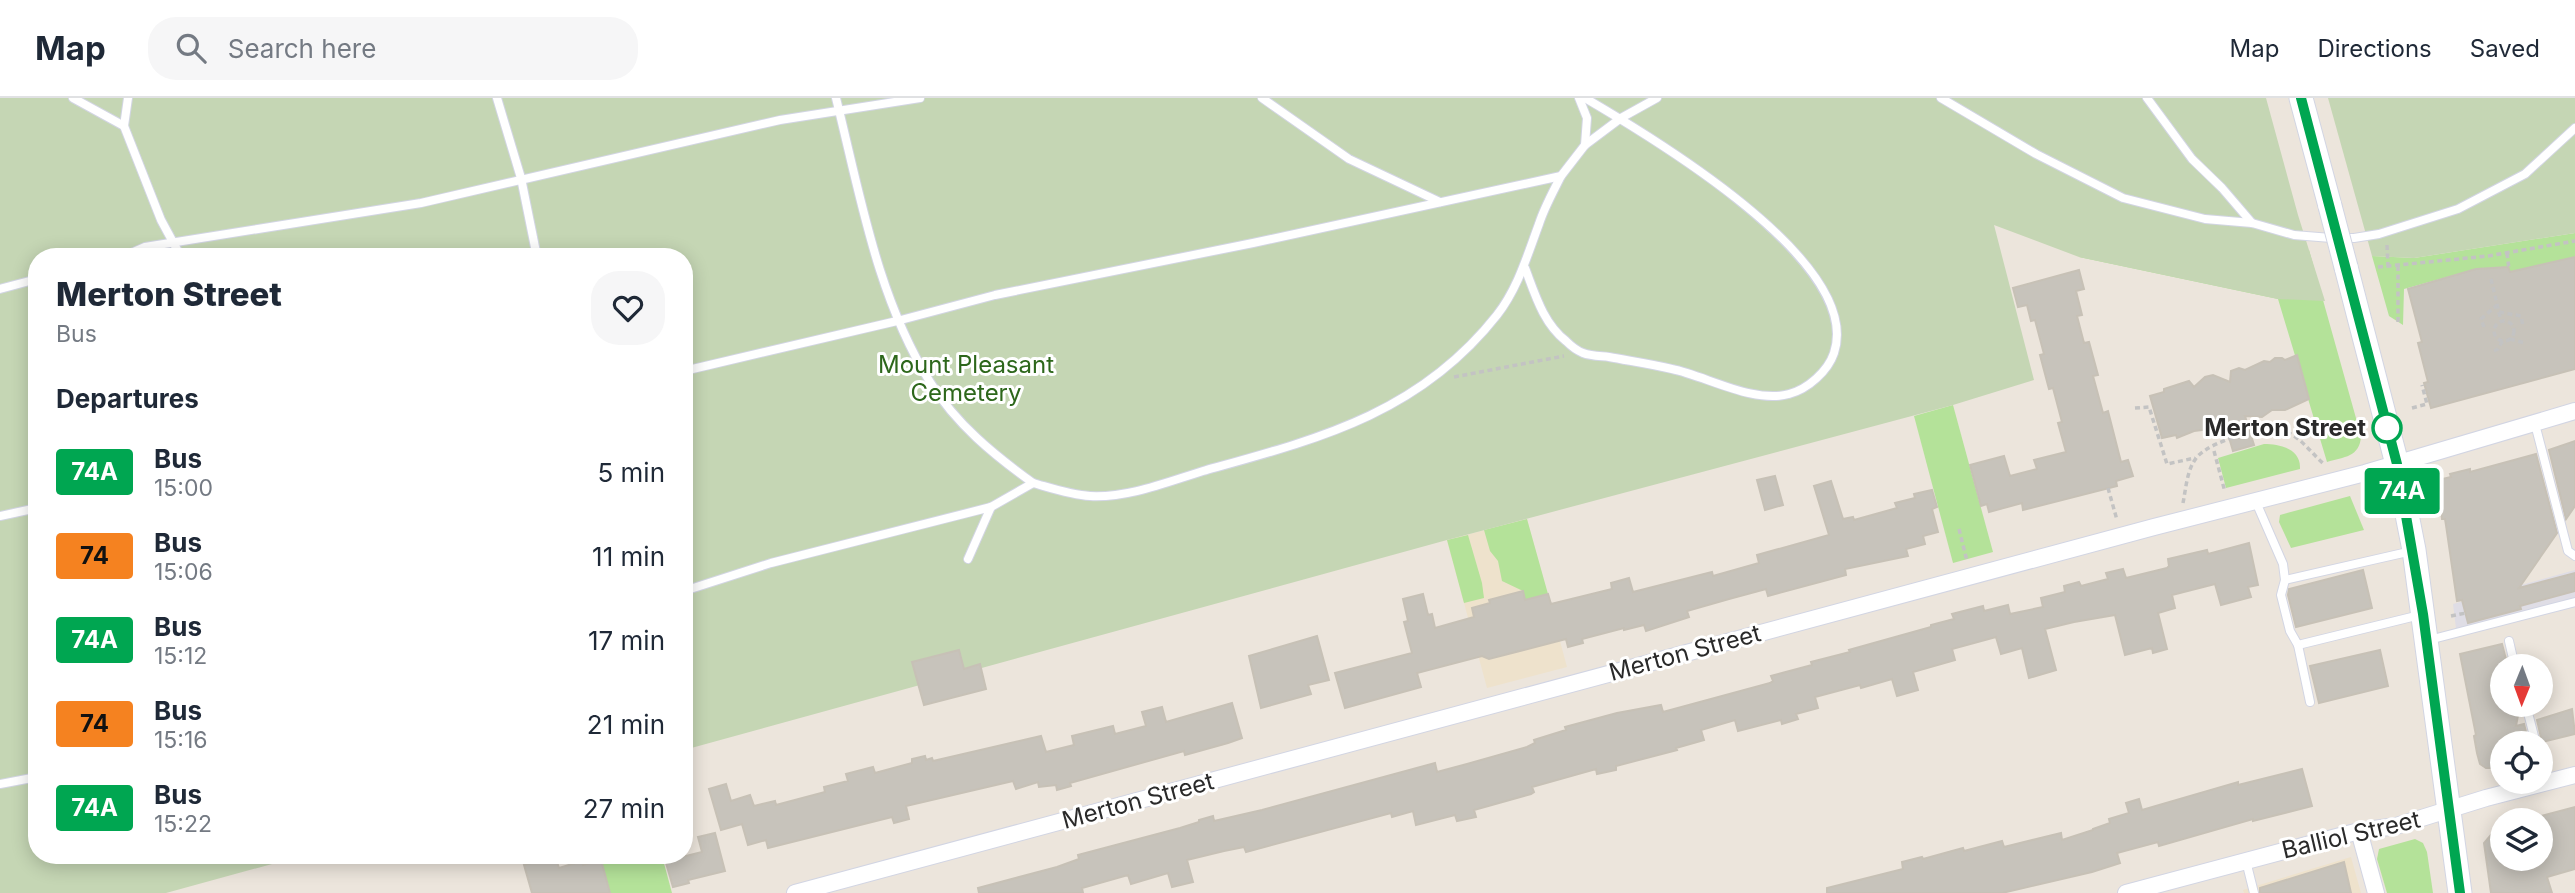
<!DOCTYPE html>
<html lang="en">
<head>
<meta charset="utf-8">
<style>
  body { margin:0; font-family:Inter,sans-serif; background:#f6f6f7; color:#1f2937; height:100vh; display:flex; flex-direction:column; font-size:26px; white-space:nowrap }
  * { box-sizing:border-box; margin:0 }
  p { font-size:23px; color:#747a83 }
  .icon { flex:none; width:38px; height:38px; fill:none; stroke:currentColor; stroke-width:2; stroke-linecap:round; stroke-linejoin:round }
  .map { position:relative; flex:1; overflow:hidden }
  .side { position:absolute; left:28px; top:150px; width:665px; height:616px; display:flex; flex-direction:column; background:#fff; border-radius:28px; box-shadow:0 4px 18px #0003 }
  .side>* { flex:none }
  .badge { padding:0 14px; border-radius:5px; font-size:24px; line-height:46px }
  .needle { width:46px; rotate:181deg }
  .buttons { position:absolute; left:2490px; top:556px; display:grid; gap:14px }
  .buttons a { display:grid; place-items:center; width:63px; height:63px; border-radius:50%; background:#fff; box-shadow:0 4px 18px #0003; font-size:35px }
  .map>.badge { position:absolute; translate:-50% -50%; box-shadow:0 0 0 4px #fff }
  h2 { padding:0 28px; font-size:26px; line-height:63px }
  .round { display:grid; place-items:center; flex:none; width:74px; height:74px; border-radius:28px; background:#f6f6f7 }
  .overview { display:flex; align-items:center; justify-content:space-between; height:119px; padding:0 28px }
  h1 { font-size:33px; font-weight:800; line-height:52px }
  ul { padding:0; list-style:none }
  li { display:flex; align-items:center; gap:21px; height:84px; padding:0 28px }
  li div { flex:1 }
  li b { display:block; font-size:26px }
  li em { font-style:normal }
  li .badge { min-width:77px; font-weight:700; text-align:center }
  header { display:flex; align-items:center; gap:42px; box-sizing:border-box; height:98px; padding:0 35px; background:#fff; border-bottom:2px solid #e0e1e3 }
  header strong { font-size:33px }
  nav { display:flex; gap:38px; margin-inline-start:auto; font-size:24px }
  .search { width:490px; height:63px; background:#f6f6f7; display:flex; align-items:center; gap:18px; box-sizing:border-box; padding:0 24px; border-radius:28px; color:#747a83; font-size:26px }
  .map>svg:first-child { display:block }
  .industrial { fill:#dfdde5 }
  .education { fill:#eee2cc }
  .green { fill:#b4e299 }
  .cemetery { fill:#c5d6b4 }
  .building { fill:#c7c3bb; stroke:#c7c1b6; stroke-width:2 }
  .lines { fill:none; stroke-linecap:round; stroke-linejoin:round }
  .lane-casing { stroke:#d2d5e3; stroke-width:10 }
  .street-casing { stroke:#d2d5e3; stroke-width:18 }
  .secondary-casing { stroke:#d2d5e3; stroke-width:25 }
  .path { stroke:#c3c3c3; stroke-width:3.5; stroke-dasharray:5 3.5; stroke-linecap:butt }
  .lane { stroke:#fff; stroke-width:8 }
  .street { stroke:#fff; stroke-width:16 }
  .secondary { stroke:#fff; stroke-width:23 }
  .secondary-bridge-casing { stroke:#d2d5e3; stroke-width:25; stroke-linecap:butt }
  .secondary-bridge { stroke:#fff; stroke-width:23 }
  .line-casing { stroke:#fff; stroke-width:16 }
  .line { stroke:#00a651; stroke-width:10 }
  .stop-dot { fill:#fff; stroke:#00a651; stroke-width:3.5 }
  .labels { text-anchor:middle; stroke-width:6; stroke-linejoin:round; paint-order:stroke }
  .park-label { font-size:24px; fill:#2d671b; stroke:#fff }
  .stop-label { font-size:24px; font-weight:bold; fill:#2a2a2a; stroke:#fff; text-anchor:end }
  .street-label { font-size:24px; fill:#2a2a2a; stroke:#fff }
</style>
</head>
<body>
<header>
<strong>Map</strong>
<div class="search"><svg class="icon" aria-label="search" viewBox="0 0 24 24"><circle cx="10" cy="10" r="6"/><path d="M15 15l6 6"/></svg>Search here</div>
<nav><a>Map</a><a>Directions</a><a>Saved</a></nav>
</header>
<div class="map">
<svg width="2575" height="795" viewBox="0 0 2575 795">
  <rect width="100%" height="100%" fill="#ece5dc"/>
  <path class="industrial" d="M2575 472V509L2457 539 2453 506Z"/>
  <g class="education">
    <path d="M1527 421 1567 569 1487 590 1447 442Z"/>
    <path d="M2351 759 2361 795H2244L2243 792Z"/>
  </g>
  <g class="green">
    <path d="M2575 135V159L2510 174 2508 169 2476 171 2404 191 2403 227 2389 218 2372 158 2414 160Z"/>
    <path d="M2309 152 2361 338C2360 359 2344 359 2327 364L2278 201 2079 159Z"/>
    <path d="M1953 307 1993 454 1953 465 1914 318Z"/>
    <path d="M2264 346C2280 346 2301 351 2300 371L2226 390 2218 360Z"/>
    <path d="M2350 398 2364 432 2291 450 2279 424 2280 417Z"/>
    <path d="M1527 421 1548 496 1525 502 1523 493 1502 483 1498 463 1490 453 1484 432Z"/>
    <path d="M1468 437 1482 485 1484 500 1464 505 1447 442Z"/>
    <path d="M2415 741 2423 745 2427 754 2433 795H2387L2377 761 2379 751Z"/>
    <path d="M599 758H662L672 795H610Z"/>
  </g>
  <g class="cemetery">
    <path d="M0 0H2266L2298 117 2325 203 2278 201 2079 159 1994 127 2034 282 1953 307 1447 442 684 652V159H37V758H301L166 795H0Z"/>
    <path d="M2328 0H2575V135L2414 160 2372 158Z"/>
  </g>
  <g class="building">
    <path d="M2575 159V271L2431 310 2424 285 2428 284 2418 245 2422 244 2408 191 2476 171 2508 169 2510 174Z"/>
    <path d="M2079 172 2084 191 2076 193 2082 217 2077 218 2084 245 2089 244 2098 277 2093 278 2103 315 2108 313 2121 364 2128 362 2133 378 2116 383 2117 388 2023 412 2022 405 1989 414 1987 406 1981 408 1970 367 2004 358 2010 378 2037 371 2034 362 2066 354 2058 325 2062 324 2053 290 2049 291 2040 257 2044 256 2035 222 2031 223 2027 207 2018 209 2013 190Z"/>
    <path d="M2297 257 2309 301 2285 312H2272L2262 319 2245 318 2254 347 2233 353 2226 329 2194 333 2177 340 2176 337 2162 340 2150 298 2164 294V291L2189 283 2194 289 2205 279 2213 277 2230 284 2231 273 2239 270 2245 272 2264 263 2270 264 2275 260H2282L2285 262Z"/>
    <path d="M2575 343V408L2566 421 2549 352Z"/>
    <path d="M2536 356 2557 435 2519 490 2575 475V493L2520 508 2521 511 2468 525 2462 502 2457 503 2446 427 2445 421H2442L2438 382 2451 379 2450 376 2470 371V374Z"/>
    <path d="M1775 378 1783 407 1765 412 1757 382Z"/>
    <path d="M1831 383 1843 421 1853 419 1854 422 1897 410 1895 405 1915 400 1914 396 1932 392 1937 409 1932 411 1938 434 1923 438 1925 446 1906 451 1908 458 1845 471 1846 477 1768 498 1766 491 1729 501 1687 513 1689 519 1646 533 1644 527 1624 532V530L1582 541 1583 545 1568 549 1566 541 1489 561 1482 558 1417 575 1421 589 1345 610 1335 575 1412 555 1404 524 1408 523 1403 501 1423 496 1428 517 1432 516 1435 530 1474 519 1472 510 1490 505 1489 502 1523 493 1525 502 1548 496 1551 506 1612 491 1611 485 1629 480 1633 494 1712 474 1713 478 1759 465 1757 457 1829 437 1814 388Z"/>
    <path d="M2249 445 2258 487 2248 489 2251 499 2221 507 2215 486 2172 497 2175 510 2158 515 2167 551 2153 555 2152 550 2125 557 2115 517 2074 524 2045 531 2056 572 2029 580 2022 550 2001 556 1996 539 1952 551 1955 562 1913 574 1918 592 1897 598 1892 581 1861 590 1860 587 1815 599 1818 610 1796 616 1798 621 1782 626 1781 622 1738 633 1735 622 1701 632 1704 642 1676 650 1677 652 1616 668V672L1597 676 1596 671 1532 689 1534 694 1531 696 1474 712 1476 719 1457 723 1455 717 1416 727 1413 713 1392 719 1391 715 1246 754 1244 749 1224 753 1187 762 1193 784 1172 789 1168 775 1131 786 1128 777 1082 790 1083 795H979L978 790 1057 769 1079 761 1078 757 1180 730 1199 724V722L1213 718 1214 723 1262 712 1435 665 1437 674 1467 666 1527 649 1535 645 1534 642 1566 632 1565 629 1617 615 1661 607 1663 614 1770 585 1773 583 1771 578 1812 567 1811 564 1850 554 1849 552 1931 529V527L1954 521 1952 516 1983 508 1984 513 2008 507 2010 516 2043 509 2041 500 2065 494 2064 488 2079 484 2081 488 2108 481 2106 475 2123 471 2126 480 2167 470 2169 468 2168 461 2207 452 2208 456Z"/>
    <path d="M2363 472 2372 510 2296 529 2288 497 2289 491Z"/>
    <path d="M1317 538 1329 582 1308 587 1311 596 1261 610 1249 558Z"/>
    <path d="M2502 546 2508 569H2502V607H2520L2516 628 2524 626 2529 646H2502V670H2486L2480 666 2477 655 2474 638 2476 637 2460 556Z"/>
    <path d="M959 552 964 571 980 566 986 591 924 607 912 564Z"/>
    <path d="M2380 552 2388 588 2319 605 2310 568Z"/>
    <path d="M1232 605 1242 640 1228 645 1185 657 1184 653 1070 685 1071 688 1057 692 1056 687 1039 689 1038 684 1016 691 1013 683 906 708 909 721 894 725 892 719 768 750 766 742 748 747 742 726 721 732 709 691 726 686 731 703 750 697 754 708 775 703 776 707 825 694 824 689 848 683 846 676 873 669 875 675 912 665V661L925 658 926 662 932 660 933 663 1041 638 1046 654 1074 647 1072 638 1113 628 1115 636 1146 628 1142 614 1162 609 1166 624Z"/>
    <path d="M2572 611 2575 636 2542 644 2537 622Z"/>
    <path d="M2302 671 2312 708 2253 723V721L2159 748 2158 744 2117 755 2120 765 2092 774 2002 795H1827V790L1903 771 1902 764 1922 759 1923 761 1963 750 1964 753 2002 743 2004 749 2061 735 2062 742 2093 732V731L2110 725 2109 721 2129 715 2126 705 2139 701 2142 712 2238 684V687Z"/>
    <path d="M2575 709V771L2547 779 2552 795H2491L2484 745 2502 724V761H2541V718Z"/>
    <path d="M715 735 725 773 688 782 689 785 673 789 664 758H686L702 754 698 739Z"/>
    <path d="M555 758 559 770 582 763 583 767 601 762 610 795H532L524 767Z"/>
    <path d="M2344 764 2351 795H2260V790Z"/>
  </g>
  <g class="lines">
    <defs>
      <g id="lane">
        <path d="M73 0 124 28"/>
        <path d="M128 0 124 28 161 122 181 159"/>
        <path d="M497 0 521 80 537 159"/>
        <path d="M836 0C860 96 877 199 930 284 956 326 994 357 1033 385"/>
        <path d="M1262 0 1349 61 1440 104"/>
        <path d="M1579 0 1587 20 1585 47"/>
        <path d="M1941 0 2036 56 2123 100 2205 121 2252 125 2294 137 2331 140H2354L2379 136 2458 111 2525 76 2575 30"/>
        <path d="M2147 0 2192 61 2222 90 2252 125"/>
        <path d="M122 159 145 149 421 105 780 22 920 0"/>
        <path d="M1525 170C1535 196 1543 225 1566 243 1570 247 1578 253 1583 255 1591 258 1601 258 1609 259 1630 263 1651 266 1672 271 1706 278 1754 306 1789 296 1808 291 1828 273 1834 255 1864 164 1650 38 1585 0"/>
        <path d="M0 191 37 181"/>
        <path d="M684 273 897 223 995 197 1253 145 1561 78 1585 47 1621 20 1657 0"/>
        <path d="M2535 326 2568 453 2575 458"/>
        <path d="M2256 404 2283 466 2285 482 2281 497 2290 533 2298 547 2420 517"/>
        <path d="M0 418 37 410"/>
        <path d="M968 461 991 409"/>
        <path d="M2285 482 2412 453"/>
        <path d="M684 493 771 465 991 409 1033 385C1051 390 1071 397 1090 398 1128 400 1167 384 1203 373 1318 341 1419 316 1497 217 1518 190 1527 158 1539 126 1544 110 1553 94 1561 78"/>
        <path d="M2429 542 2575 504"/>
        <path d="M2509 543 2515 569"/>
        <path d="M2298 547 2310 604"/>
        <path d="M2526 607 2536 646"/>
        <path d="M2541 666 2546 685"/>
        <path d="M0 686 37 679"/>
        <path d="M2246 763 2254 795"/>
      </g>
      <g id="street">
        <path d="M2359 733 2376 795"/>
        <path d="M795 795 2154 429 2365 375 2575 313"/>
        <path d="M2126 795 2359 733 2396 728 2486 700 2575 677"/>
      </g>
      <g id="secondary">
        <path d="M2301 0 2330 108"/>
        <path d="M2346 169 2397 366 2414 452 2460 795"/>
      </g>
    </defs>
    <use href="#lane" class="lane-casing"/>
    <use href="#street" class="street-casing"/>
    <use href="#secondary" class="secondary-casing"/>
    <g class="path">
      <path d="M2387 147 2388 168"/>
      <path d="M2507 155 2509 171"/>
      <path d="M2398 168V225"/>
      <path d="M2378 169 2488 158 2575 143"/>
      <path d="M2491 181 2501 223"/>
      <path d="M2499 214 2521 218 2523 228"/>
      <circle cx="2504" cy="233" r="10"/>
      <path d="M2484 229 2481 221 2497 207"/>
      <path d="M2510 241 2525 245"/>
      <path d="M2494 253 2498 251 2503 242"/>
      <path d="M1454 279 1564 258"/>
      <path d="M2135 310 2149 309 2167 366 2195 360"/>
      <path d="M2412 310 2427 306 2422 287"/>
      <path d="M2214 353 2225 394"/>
      <path d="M2108 390 2117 422"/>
      <path d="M2183 405C2186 390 2187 371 2197 359 2212 342 2268 326 2289 335 2303 342 2313 357 2325 367"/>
      <path d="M1959 431 1967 463"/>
      <path d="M2451 518 2466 515"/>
    </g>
    <use href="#lane" class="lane"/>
    <use href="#street" class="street"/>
    <use href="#secondary" class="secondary"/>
    <defs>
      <path id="secondary-bridge" d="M2330 108 2346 169"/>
    </defs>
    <use href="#secondary-bridge" class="secondary-bridge-casing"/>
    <use href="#secondary-bridge" class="secondary-bridge"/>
  </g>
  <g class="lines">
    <defs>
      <path id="line" d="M2301 0 2397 366 2423 516 2460 795"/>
    </defs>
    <use href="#line" class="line-casing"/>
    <use href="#line" class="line"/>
  </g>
  <circle class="stop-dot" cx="2387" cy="330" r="14"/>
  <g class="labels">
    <g class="park-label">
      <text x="966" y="275">Mount Pleasant<tspan x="966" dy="28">Cemetery</tspan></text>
    </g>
    <g class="stop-label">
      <text x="2366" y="338">Merton Street</text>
    </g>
    <g class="street-label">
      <text transform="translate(1685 555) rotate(-15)" y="8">Merton Street</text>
      <text transform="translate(1138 703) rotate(-15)" y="8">Merton Street</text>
      <text transform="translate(2351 737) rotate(-13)" y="8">Balliol Street</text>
    </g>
  </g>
</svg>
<div class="buttons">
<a><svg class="needle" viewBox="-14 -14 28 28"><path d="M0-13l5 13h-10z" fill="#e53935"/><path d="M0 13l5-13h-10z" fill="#747a83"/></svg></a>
<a><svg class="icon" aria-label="locate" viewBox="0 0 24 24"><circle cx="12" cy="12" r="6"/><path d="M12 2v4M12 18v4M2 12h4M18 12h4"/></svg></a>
<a><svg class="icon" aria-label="layers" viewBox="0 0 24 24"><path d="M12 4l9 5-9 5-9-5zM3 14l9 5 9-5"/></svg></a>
</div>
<b class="badge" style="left:2402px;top:393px;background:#00a651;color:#fff">74A</b>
<section class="side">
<div class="overview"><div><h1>Merton Street</h1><p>Bus</p></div><a class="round"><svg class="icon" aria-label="heart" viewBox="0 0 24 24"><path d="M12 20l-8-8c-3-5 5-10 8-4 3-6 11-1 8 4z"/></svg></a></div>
<h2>Departures</h2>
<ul>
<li><span class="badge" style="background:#00a651;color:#fff">74A</span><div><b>Bus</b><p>15:00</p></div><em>5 min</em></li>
<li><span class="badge" style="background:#f58220;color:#111">74</span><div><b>Bus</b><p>15:06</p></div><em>11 min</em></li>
<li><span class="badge" style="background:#00a651;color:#fff">74A</span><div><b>Bus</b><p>15:12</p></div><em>17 min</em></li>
<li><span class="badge" style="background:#f58220;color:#111">74</span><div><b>Bus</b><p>15:16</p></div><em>21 min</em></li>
<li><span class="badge" style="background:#00a651;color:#fff">74A</span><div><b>Bus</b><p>15:22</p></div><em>27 min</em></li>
</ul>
</section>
</div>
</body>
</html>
